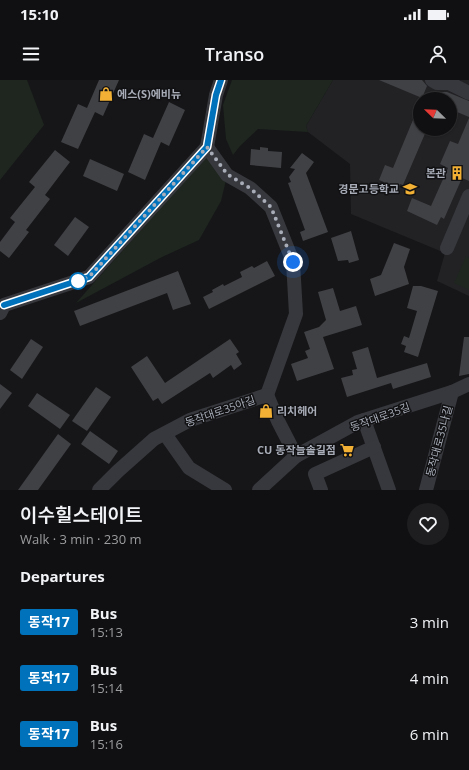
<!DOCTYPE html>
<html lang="en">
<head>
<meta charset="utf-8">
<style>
  body { margin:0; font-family:"Open Sans","Noto Sans KR",sans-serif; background:#1e1e20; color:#f1f3f6; height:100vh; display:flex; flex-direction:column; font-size:15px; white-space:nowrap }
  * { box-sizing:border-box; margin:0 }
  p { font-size:13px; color:#9c9d9f }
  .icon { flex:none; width:22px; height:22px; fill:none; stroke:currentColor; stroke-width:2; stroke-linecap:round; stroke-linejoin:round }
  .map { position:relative; height:410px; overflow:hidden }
  .side { display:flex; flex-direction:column; background:#101012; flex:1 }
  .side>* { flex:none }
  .badge { padding:0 8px; border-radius:3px; font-size:14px; line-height:26px }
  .needle { width:26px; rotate:293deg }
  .tools { position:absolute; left:413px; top:12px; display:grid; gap:8px }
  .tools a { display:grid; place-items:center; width:44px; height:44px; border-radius:50%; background:#101012; box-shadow:0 1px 3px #0004,0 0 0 1px #303032; font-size:20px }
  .you { position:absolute; width:20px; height:20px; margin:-10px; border:3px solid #fff; border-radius:50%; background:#1a73e8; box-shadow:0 0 0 6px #1a73e833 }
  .map>.badge { position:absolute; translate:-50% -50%; box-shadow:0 0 0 2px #fff }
  h2 { padding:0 20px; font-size:15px; line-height:36px }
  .round { display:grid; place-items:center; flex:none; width:42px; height:42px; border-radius:21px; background:#1e1e20 }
  .head { display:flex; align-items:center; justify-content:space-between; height:68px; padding:0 20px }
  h1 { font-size:19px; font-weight:600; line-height:30px }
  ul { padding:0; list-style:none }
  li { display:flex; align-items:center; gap:12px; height:56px; padding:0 20px }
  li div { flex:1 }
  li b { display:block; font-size:15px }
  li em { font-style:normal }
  li .badge { min-width:44px; font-weight:700; text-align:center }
  .status { display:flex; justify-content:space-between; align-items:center; height:28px; padding:0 20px; background:#101012; direction:ltr }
  .status svg { height:11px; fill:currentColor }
  header { display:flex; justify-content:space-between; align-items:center; height:52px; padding:0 20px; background:#101012; font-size:18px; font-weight:600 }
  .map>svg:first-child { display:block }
  .built { fill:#222225; fill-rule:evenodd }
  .green { fill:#1e261f }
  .building { fill:#404145 }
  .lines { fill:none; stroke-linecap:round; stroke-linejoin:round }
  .minor { stroke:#37383d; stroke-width:14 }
  .line-casing { stroke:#fff; stroke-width:9 }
  .line { stroke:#0072bc; stroke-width:6 }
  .walk { stroke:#a8adb8; stroke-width:4; stroke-dasharray:0 7.2 }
  .stop-dot { fill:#fff; stroke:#0072bc; stroke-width:2 }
  .labels { text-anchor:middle; stroke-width:3; stroke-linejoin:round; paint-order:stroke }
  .poi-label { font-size:11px; font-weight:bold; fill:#a8adb8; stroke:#111113; text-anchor:end }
  .street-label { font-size:11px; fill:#a8adb8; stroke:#111113 }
</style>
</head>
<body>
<div class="status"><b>15:10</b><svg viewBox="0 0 49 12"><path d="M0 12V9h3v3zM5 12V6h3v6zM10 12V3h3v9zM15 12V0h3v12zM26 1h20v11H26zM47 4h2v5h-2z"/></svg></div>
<header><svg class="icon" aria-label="menu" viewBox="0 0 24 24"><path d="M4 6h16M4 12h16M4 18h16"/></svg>Transo<svg class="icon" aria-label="person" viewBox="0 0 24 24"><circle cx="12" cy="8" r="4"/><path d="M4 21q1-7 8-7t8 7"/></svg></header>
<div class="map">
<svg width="469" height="410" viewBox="0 0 469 410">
  <rect width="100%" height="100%" fill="#161618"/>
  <path class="built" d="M333 0H469V216L437 201 445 173 351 134 350 84 308 52 306 46ZM420 19H450V49H420Z"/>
  <g class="green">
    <path d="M0 0H27L44 45 0 100Z"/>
    <path d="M232 0H333L306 46 308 52 258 49 240 66 233 75 226 59 223 25Z"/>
    <path d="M206 77 226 100 221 121 199 160 162 177 76 223Z"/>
    <path d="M466 176 469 178V210L454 203Z"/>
  </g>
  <g class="building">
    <path d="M99 0H119L103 36 95 32 78 69 61 62 78 24 87 28Z"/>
    <path d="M379 0H422L427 6 422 18Z"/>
    <path d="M442 12H447L469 21V37L450 29V19H439Z"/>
    <path d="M169 22 185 30 169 66 161 62 145 100 128 92 144 54 153 58Z"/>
    <path d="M420 23V49H427L403 105 400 104 398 108 379 100 385 85 393 88Z"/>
    <path d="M469 38V101L462 98 444 139 441 137 437 145 407 131 412 118 431 126 448 88 440 84 450 61 458 64Z"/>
    <path d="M260 67 268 68V71L282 72 281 88 250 85 251 69 260 70Z"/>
    <path d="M55 70 70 82 45 115 50 119 26 150 29 152 9 178 0 171V162L15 142 10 138 35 107 29 102Z"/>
    <path d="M302 73 314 82 306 93 328 152 303 161 300 152 305 150 288 103 291 102 289 97 295 89 290 88Z"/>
    <path d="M90 79 124 94 117 111 83 96Z"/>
    <path d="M75 137 89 147 68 176 54 165Z"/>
    <path d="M351 151 359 180 349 183 348 180 338 181 331 158Z"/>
    <path d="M394 163 410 169 404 187 409 204 375 216 370 199 381 195Z"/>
    <path d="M267 181 275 196 209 229 203 217 213 212 212 210 223 204 224 206 242 197 240 192 252 186 254 188Z"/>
    <path d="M178 191 191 224 173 230 167 213 80 246 74 231Z"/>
    <path d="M413 206H421L438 211 418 277 404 272 406 266 401 264 404 256 409 258 417 231 407 228Z"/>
    <path d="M333 208 340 231 356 226 362 245 323 257 334 289 297 301 291 284 308 278 305 271 310 269 304 252 319 247 326 240 318 212Z"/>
    <path d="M464 257H469V294L459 296Z"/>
    <path d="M31 259 43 267 22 299 10 290Z"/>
    <path d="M230 259 239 272 236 274 242 284 234 290 231 285 213 298 210 293 162 324 158 318 153 321 131 287 147 276 165 303Z"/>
    <path d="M368 267 377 298 427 283 431 297 393 309 391 303 347 317 341 298 353 295 352 290 357 289 352 272Z"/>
    <path d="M0 304 12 313 0 329Z"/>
    <path d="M96 307 111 317 87 351 72 341Z"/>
    <path d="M37 313 70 335 60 349 28 326Z"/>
    <path d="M90 351 118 371 109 384 81 364Z"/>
    <path d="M58 354 71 364 38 410H18Z"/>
  </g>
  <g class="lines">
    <g class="minor">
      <path d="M432 0 437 3H449L469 13"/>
      <path d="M207 67 227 95 250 108 271 127 293 182 296 234 267 315"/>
      <path d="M207 67 216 15 221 0"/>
      <path d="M447 168 469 116"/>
      <path d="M0 233 4 225 89 197 207 67"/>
      <path d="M267 315 278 341 296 376"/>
      <path d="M364 340 389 410"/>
      <path d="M165 354 189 388 225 410"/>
      <path d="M99 410 118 391 154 359 190 340 267 315"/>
      <path d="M259 410 296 376 358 342 452 312 469 304"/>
      <path d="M321 410 315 394 374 367"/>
      <path d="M426 410 452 312"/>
    </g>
  </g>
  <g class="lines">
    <defs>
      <path id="line" d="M4 225 89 197 207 67 216 15 221 0"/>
    </defs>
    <use href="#line" class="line-casing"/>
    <use href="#line" class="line"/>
    <path class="walk" d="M78 201 75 202 89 197 207 67 227 94 250 108 271 127 293 182"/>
  </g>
  <defs>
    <symbol id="shop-bare" viewBox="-9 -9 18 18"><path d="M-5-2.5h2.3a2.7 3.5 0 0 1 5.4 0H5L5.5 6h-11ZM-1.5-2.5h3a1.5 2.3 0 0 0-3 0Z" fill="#f2b134" stroke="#111113" stroke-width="2.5" paint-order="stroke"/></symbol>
    <symbol id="building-bare" viewBox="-9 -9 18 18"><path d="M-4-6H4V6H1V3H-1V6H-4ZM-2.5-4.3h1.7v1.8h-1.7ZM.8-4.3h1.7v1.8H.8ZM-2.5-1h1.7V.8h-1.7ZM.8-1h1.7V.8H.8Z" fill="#f2b134" stroke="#111113" stroke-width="2.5" paint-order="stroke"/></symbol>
    <symbol id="school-bare" viewBox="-9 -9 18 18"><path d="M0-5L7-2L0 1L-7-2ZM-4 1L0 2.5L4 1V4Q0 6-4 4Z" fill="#f2b134" stroke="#111113" stroke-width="2.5" paint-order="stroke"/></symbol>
    <symbol id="supermarket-bare" viewBox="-9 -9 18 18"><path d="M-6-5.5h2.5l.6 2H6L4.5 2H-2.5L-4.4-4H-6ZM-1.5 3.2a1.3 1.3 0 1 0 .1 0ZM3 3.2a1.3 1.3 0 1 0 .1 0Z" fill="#f2b134" stroke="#111113" stroke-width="2.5" paint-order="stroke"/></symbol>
  </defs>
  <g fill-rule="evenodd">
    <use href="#shop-bare" x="96" y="4" width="20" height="20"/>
    <use href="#building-bare" x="447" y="83" width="20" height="20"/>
    <use href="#school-bare" x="400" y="99" width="20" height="20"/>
    <use href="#shop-bare" x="256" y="321" width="20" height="20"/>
    <use href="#supermarket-bare" x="337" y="360" width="20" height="20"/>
  </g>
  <circle class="stop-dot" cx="78" cy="201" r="8"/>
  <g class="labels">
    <g class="poi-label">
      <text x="117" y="18" text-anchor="start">에스(S)에비뉴</text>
      <text x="446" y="97">본관</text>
      <text x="399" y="113">경문고등학교</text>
      <text x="277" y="335" text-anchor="start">리치헤어</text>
      <text x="336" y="374">CU 동작늘솔길점</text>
    </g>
    <g class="street-label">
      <text transform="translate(220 331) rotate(-19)" y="4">동작대로35아길</text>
      <text transform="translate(380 337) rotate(-20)" y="4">동작대로35길</text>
      <text transform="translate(439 361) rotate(-75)" y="4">동작대로35나길</text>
    </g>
  </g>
</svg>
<div class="tools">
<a><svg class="needle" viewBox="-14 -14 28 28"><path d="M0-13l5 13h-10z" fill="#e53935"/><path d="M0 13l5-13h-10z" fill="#9c9d9f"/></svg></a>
</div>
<div class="you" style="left:293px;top:182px"></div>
</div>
<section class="side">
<div class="head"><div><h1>이수힐스테이트</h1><p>Walk · 3 min · 230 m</p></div><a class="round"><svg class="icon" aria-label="heart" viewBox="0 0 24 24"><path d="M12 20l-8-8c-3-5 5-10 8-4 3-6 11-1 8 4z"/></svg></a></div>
<h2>Departures</h2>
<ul>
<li><span class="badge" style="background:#0072bc;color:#fff">동작17</span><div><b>Bus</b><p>15:13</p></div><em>3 min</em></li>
<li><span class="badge" style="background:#0072bc;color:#fff">동작17</span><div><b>Bus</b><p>15:14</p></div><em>4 min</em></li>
<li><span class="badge" style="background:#0072bc;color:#fff">동작17</span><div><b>Bus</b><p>15:16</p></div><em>6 min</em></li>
</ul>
</section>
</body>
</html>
